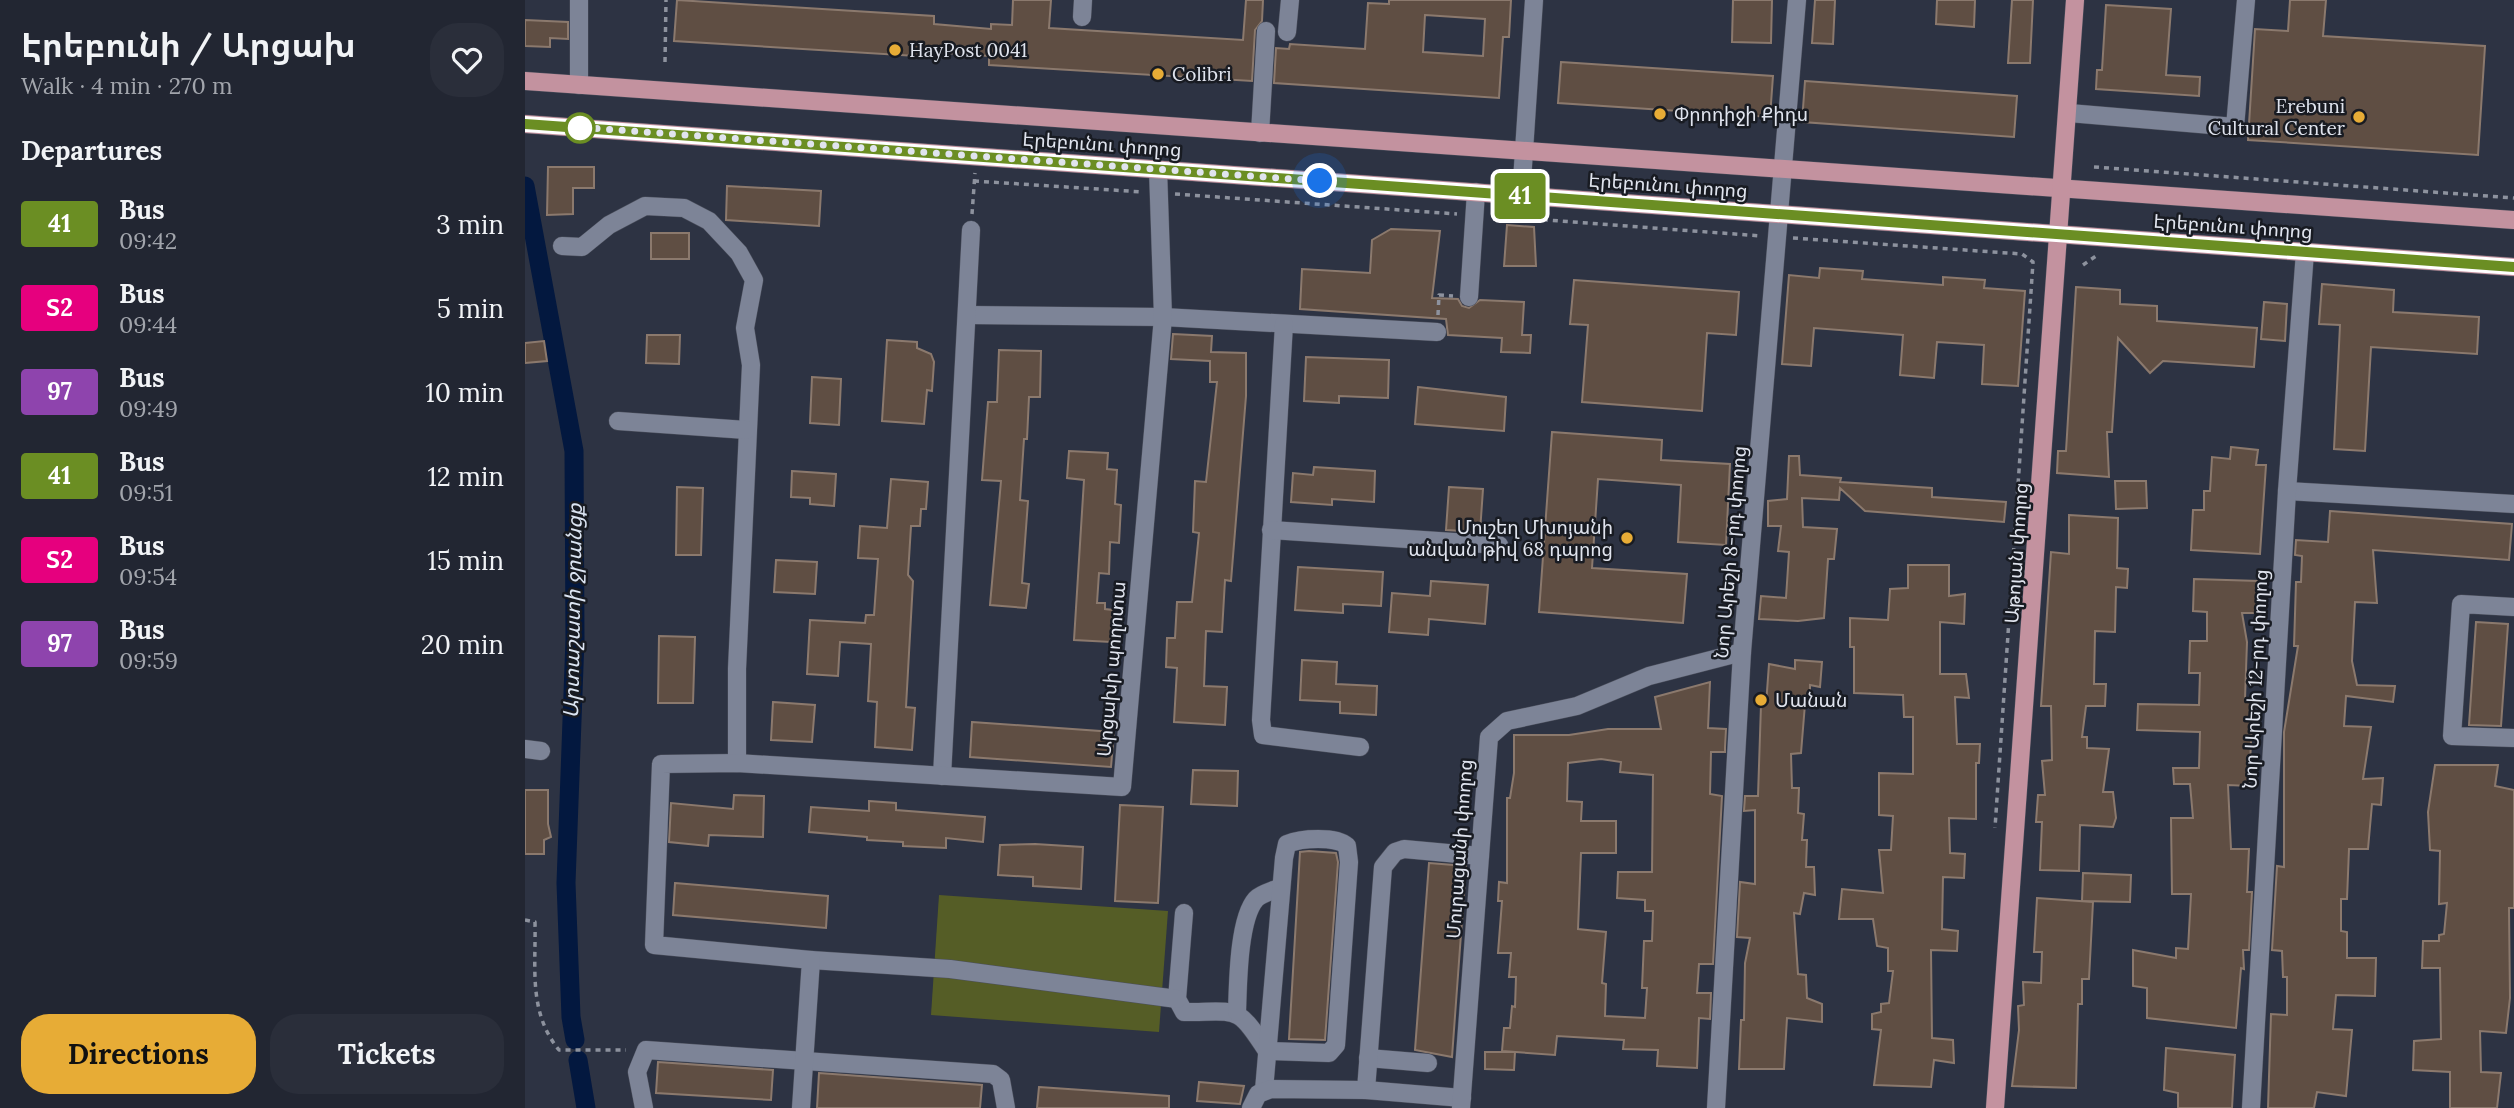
<!DOCTYPE html>
<html lang="en">
<head>
<meta charset="utf-8">
<style>
  body { margin:0; font-family:Lora,"Noto Sans Armenian",serif; background:#2a2e3a; color:#f1f3f6; height:100vh; display:flex; flex-direction:column; font-size:26px; white-space:nowrap }
  * { box-sizing:border-box; margin:0 }
  p { font-size:23px; color:#a2a5ac }
  .icon { flex:none; width:38px; height:38px; fill:none; stroke:currentColor; stroke-width:2; stroke-linecap:round; stroke-linejoin:round }
  .map { position:relative; flex:1; overflow:hidden }
  .panel { display:flex; flex-direction:column; background:#222632; width:525px }
  .panel>* { flex:none }
  .badge { padding:0 14px; border-radius:5px; font-size:24px; line-height:46px }
  .you { position:absolute; width:35px; height:35px; margin:-18px; border:5px solid #fff; border-radius:50%; background:#1a73e8; box-shadow:0 0 0 10px #1a73e833 }
  .map>.badge { position:absolute; translate:-50% -50%; box-shadow:0 0 0 4px #fff }
  h2 { padding:0 21px; font-size:26px; line-height:63px }
  .round { display:grid; place-items:center; flex:none; width:74px; height:74px; border-radius:28px; background:#2a2e3a }
  .headline { display:flex; align-items:center; justify-content:space-between; height:119px; padding:0 21px }
  h1 { font-size:33px; font-weight:700; line-height:52px }
  .button { display:flex; gap:14px; margin-top:auto; padding:14px 21px }
  .button a { flex:1; height:80px; border-radius:28px; background:#e7ac36; color:#111; font-size:28px; font-weight:700; line-height:80px; text-align:center }
  .button a+a { background:#2a2e3a; color:#f1f3f6 }
  ul { padding:0; list-style:none }
  li { display:flex; align-items:center; gap:21px; height:84px; padding:0 21px }
  li div { flex:1 }
  li b { display:block; font-size:26px }
  li em { font-style:normal }
  li .badge { min-width:77px; font-weight:700; text-align:center }
  main { display:flex; flex:1; min-height:0 }
  .map>svg:first-child { display:block }
  .green { fill:#555d26 }
  .lines { fill:none; stroke-linecap:round; stroke-linejoin:round }
  .canal { stroke:#03183f; stroke-width:19 }
  .building { fill:#5f4e43; stroke:#8b796d; stroke-width:2; fill-rule:evenodd }
  .minor-casing { stroke:#4b4f5c; stroke-width:19 }
  .major-casing { stroke:#4b4f5c; stroke-width:19 }
  .path { stroke:#8d929e; stroke-width:3.5; stroke-dasharray:5 5; stroke-linecap:butt }
  .minor { stroke:#7d8497; stroke-width:18 }
  .major { stroke:#c3929f; stroke-width:18 }
  .line-casing { stroke:#fff; stroke-width:16 }
  .line { stroke:#6b8e23; stroke-width:10 }
  .walk { stroke:#e0e4ee; stroke-width:7; stroke-dasharray:0 12.6 }
  .poi-dot { fill:#e7ac36; stroke:#181b22; stroke-width:2.5 }
  .stop-dot { fill:#fff; stroke:#6b8e23; stroke-width:3.5 }
  .labels { text-anchor:middle; stroke-width:5; stroke-linejoin:round; paint-order:stroke }
  .poi-label { font-size:19px; fill:#e0e4ee; stroke:#181b22; text-anchor:start }
  .street-label { font-size:19px; fill:#e0e4ee; stroke:#181b22 }
  .water-label { font-size:21px; font-style:italic; fill:#dce5f3; stroke:#181b22 }
</style>
</head>
<body>
<main>
<section class="panel">
<div class="headline"><div><h1>Էրեբունի / Արցախ</h1><p>Walk · 4 min · 270 m</p></div><a class="round"><svg class="icon" aria-label="heart" viewBox="0 0 24 24"><path d="M12 20l-8-8c-3-5 5-10 8-4 3-6 11-1 8 4z"/></svg></a></div>
<h2>Departures</h2>
<ul>
<li><span class="badge" style="background:#6b8e23;color:#fff">41</span><div><b>Bus</b><p>09:42</p></div><em>3 min</em></li>
<li><span class="badge" style="background:#e6007e;color:#fff">Տ2</span><div><b>Bus</b><p>09:44</p></div><em>5 min</em></li>
<li><span class="badge" style="background:#8e44ad;color:#fff">97</span><div><b>Bus</b><p>09:49</p></div><em>10 min</em></li>
<li><span class="badge" style="background:#6b8e23;color:#fff">41</span><div><b>Bus</b><p>09:51</p></div><em>12 min</em></li>
<li><span class="badge" style="background:#e6007e;color:#fff">Տ2</span><div><b>Bus</b><p>09:54</p></div><em>15 min</em></li>
<li><span class="badge" style="background:#8e44ad;color:#fff">97</span><div><b>Bus</b><p>09:59</p></div><em>20 min</em></li>
</ul>
<div class="button"><a>Directions</a><a>Tickets</a></div>
</section>
<div class="map">
<svg width="1989" height="1108" viewBox="0 0 1989 1108">
  <rect width="100%" height="100%" fill="#2d3343"/>
  <path class="green" d="M414 895 643 911 634 1032 406 1015Z"/>
  <g class="lines">
    <g class="canal">
      <path d="M0 186 49 451 50 639 41 883 46 1017 50 1040"/>
      <path d="M53 1060 61 1108"/>
    </g>
  </g>
  <g class="building">
    <path d="M152 0 409 16V24L466 29V24L487 25 488 0H526L524 28 718 40 721 0H738L737 21 730 30 727 81 464 65V56L407 52V57L149 41Z"/>
    <path d="M864 0H986L984 37H978L974 98 749 83 751 48 764 49 765 44 840 49 843 3 864 4ZM900 15 960 19 958 56 898 52Z"/>
    <path d="M1208 0H1247L1246 43 1207 42Z"/>
    <path d="M1290 0H1310L1308 44 1287 43Z"/>
    <path d="M1412 0H1450L1449 27 1411 24Z"/>
    <path d="M1487 0H1508L1505 63H1483Z"/>
    <path d="M1765 0H1801L1798 36 1960 46 1953 155 1723 140 1730 29 1763 31Z"/>
    <path d="M1581 5 1646 9 1641 75 1675 77 1674 96 1571 89 1572 70H1577Z"/>
    <path d="M0 20 43 22V39L25 38V47L0 46Z"/>
    <path d="M1036 62 1248 76 1245 117 1033 103Z"/>
    <path d="M1280 81 1492 96 1489 137 1277 122Z"/>
    <path d="M23 167H69V188H48V214L22 215Z"/>
    <path d="M202 186 296 191 294 226 201 220Z"/>
    <path d="M982 225 1009 227 1011 266H979Z"/>
    <path d="M866 229 915 231 907 298 933 299 937 306 944 308 955 300 999 302 997 335H1006L1005 353 976 352 977 338 923 335 921 319 775 309 777 269 845 273 847 240Z"/>
    <rect x="126" y="233" width="38" height="26"/>
    <path d="M1295 268 1338 271 1337 279 1418 285V277L1460 280 1459 288 1500 291 1493 386 1457 384 1459 345 1412 342 1409 378 1375 375 1378 335 1289 328 1286 366 1257 364 1264 275 1294 278Z"/>
    <path d="M1049 280 1214 292 1211 335 1182 333 1177 411 1057 402 1063 325 1045 324Z"/>
    <path d="M1797 284 1869 290 1868 312 1954 317 1952 354 1846 347 1840 451 1809 449 1815 325 1794 324Z"/>
    <path d="M1551 287 1595 290V304L1632 306V321L1732 328 1729 367 1638 361 1625 373 1593 338 1587 432H1582L1584 477 1532 473 1533 451H1541Z"/>
    <path d="M1739 302 1762 304 1760 341 1736 339Z"/>
    <path d="M648 334 687 336 686 352 721 353V396L706 581 700 580 697 632 681 631 679 686 702 687 700 725 649 722 652 668 641 667 642 638H650L652 602H667L674 533 668 532 670 481 681 482 692 382H685V361L646 359Z"/>
    <path d="M122 335H155L154 364 121 363Z"/>
    <path d="M362 340 392 342V348L406 354 409 362 407 391 402 390 399 424 357 421Z"/>
    <path d="M19 341 22 361 0 363V343Z"/>
    <path d="M474 350 516 351 515 397H504L502 439H499L495 500 503 501 497 583 504 584 501 608 465 605 476 481 457 480 463 402H472Z"/>
    <path d="M781 357 864 360 863 398 814 396V403L779 401Z"/>
    <path d="M287 377 316 379 314 425 285 423Z"/>
    <path d="M893 387 981 397 979 431 890 424Z"/>
    <path d="M1027 432 1137 440 1136 460 1205 464 1201 545 1153 542 1156 485 1073 479 1067 568 1162 574 1158 623 1014 612Z"/>
    <path d="M1706 447 1733 450 1731 465H1741L1735 554 1666 550 1668 510H1679V491H1685L1687 457 1705 459Z"/>
    <path d="M544 451 583 453 582 469 592 470 590 504 596 505 594 543 585 542 584 574 574 573 572 603H580V609L588 610 586 642 549 640 559 480 542 478Z"/>
    <path d="M1264 456H1274L1275 475 1316 478 1315 482 1407 488V497L1481 502 1479 522 1340 511 1315 488 1314 500 1277 498 1278 527 1312 529 1309 559H1303L1299 618 1273 621 1234 619 1236 596 1261 598 1264 552 1253 551 1256 526H1243V501L1262 499Z"/>
    <path d="M789 467 850 471 849 502 807 499V505L766 502 768 473 788 475Z"/>
    <path d="M267 471 311 474 309 506 285 504V498L266 497Z"/>
    <path d="M366 479 403 482 401 509H396L395 526H386L383 575 388 581 381 707 390 708 387 750 350 747 352 702 343 701 346 644 315 642 313 676 282 674 285 620 340 623 341 615H349L353 559 333 558 335 526 362 528Z"/>
    <path d="M1590 481H1621L1622 508 1591 509Z"/>
    <path d="M152 487 178 488 176 555H151Z"/>
    <path d="M924 487 958 489 955 532 921 530Z"/>
    <path d="M1805 511 1987 524 1984 560 1848 550 1852 603 1830 602 1827 661 1832 685 1870 686 1868 702 1821 696 1819 726 1846 727 1838 779 1858 778 1856 805 1847 804 1843 849H1824L1822 899H1816V931L1822 932V958H1851L1850 996 1811 995 1808 1029 1827 1030 1821 1096 1792 1092 1789 1108H1743L1746 1014 1762 1015V977H1758L1757 951 1747 950 1752 866 1759 867V732L1773 646H1769L1771 582H1776L1777 556 1770 555 1771 540 1803 542Z"/>
    <path d="M1544 515 1593 518 1592 568 1603 569 1602 588 1591 587 1590 632 1570 631 1569 684H1581L1580 706H1561L1557 737H1562V748L1584 749 1578 792H1588L1591 818 1588 827 1555 825 1554 871 1515 870 1517 822H1511L1513 795H1520L1517 761 1527 760 1526 706H1516L1526 552 1544 554Z"/>
    <path d="M251 560 292 562 290 594 249 592Z"/>
    <path d="M1383 565H1424V596L1440 594 1439 624 1415 622V674H1441L1444 698 1430 697 1432 744H1455L1454 763H1451V819L1424 818 1425 853 1440 854 1439 878 1418 877 1417 929 1433 931 1432 951 1406 950 1407 1038 1428 1040 1429 1063 1409 1060 1406 1087 1349 1085 1356 1030 1347 1029V1014L1356 1012V1004L1364 1003 1368 971H1363V948L1352 946 1348 919H1314L1317 889 1358 893 1354 850H1366L1368 816 1354 815V773L1388 774V717H1379L1378 695 1329 693V647H1325V618L1363 620 1365 589 1383 588Z"/>
    <path d="M773 567 858 572 856 606 818 604V613L770 610Z"/>
    <path d="M1669 579 1734 581 1733 613H1717L1722 642 1720 699H1728L1724 786 1703 785 1706 849H1724L1722 892H1727L1724 950H1718L1719 969 1716 968 1711 1028 1622 1018V988L1608 986V950L1651 958V948L1663 949 1666 894H1647L1646 818H1668L1665 784H1649L1648 768H1674L1675 732 1612 730 1613 704 1674 705 1675 673H1664L1665 641H1682V612L1668 611Z"/>
    <path d="M906 581 963 585 960 624 904 619 903 635 864 632 867 593 905 596Z"/>
    <path d="M1951 622 1983 624 1976 726 1944 725Z"/>
    <path d="M134 636 170 637 168 703H133Z"/>
    <path d="M777 660 812 662 811 684 852 686 851 715 815 713V702L775 700Z"/>
    <path d="M1270 660 1297 662 1295 687 1285 685V704H1280L1276 753 1266 754 1267 788H1274L1273 813 1279 814 1277 840H1282L1281 867H1289L1290 895 1279 893 1275 914 1269 913 1273 974 1281 975 1282 998 1297 1004V1022L1262 1018 1259 1069H1214L1216 1020H1219L1220 963 1225 938 1212 937 1215 882 1230 884V810L1219 811 1220 796H1233L1236 705H1241L1244 664 1270 669Z"/>
    <path d="M1185 682 1183 728 1201 729 1200 747V752H1186L1185 794 1197 796 1188 964H1174L1172 993H1186L1185 1019 1174 1018 1172 1068 1132 1066 1133 1050 1098 1049 1099 1040 1032 1036 1030 1055 977 1051 979 1028H985L987 1006 990 1007 991 977H984L986 953H973L977 901H973L974 882 982 883V798H985L989 773V735H1044L1083 729H1136L1130 697ZM1076 759 1096 762 1095 772 1128 775 1127 872H1093L1092 898 1120 900V911H1128L1127 941H1119L1117 988H1122L1120 1018 1080 1016 1081 984 1077 983 1081 932 1053 929 1056 853H1091V821H1056L1057 802 1042 801 1043 763Z"/>
    <path d="M248 702 290 705 287 742 246 740Z"/>
    <path d="M447 722 589 732 586 767 445 757Z"/>
    <path d="M1910 765H1973L1970 786 1989 790V908H1984L1985 998 1981 1033 1955 1031 1956 1072 1976 1073 1972 1108H1925V1072L1888 1070 1889 1041 1916 1039 1915 968H1897L1898 941H1914V935L1919 934 1922 903 1914 904 1915 851 1905 850 1903 812Z"/>
    <path d="M668 770 713 771 712 806 666 804Z"/>
    <path d="M0 790H23V824L26 837 19 840V854H0Z"/>
    <path d="M209 795 239 796 238 837 184 835 183 846 144 842 146 803 208 809Z"/>
    <path d="M344 801 371 803V810L460 817 458 842 421 838V848L378 846V842L342 840V837L284 832 286 807 344 811Z"/>
    <path d="M595 805 638 807 633 903 590 901Z"/>
    <path d="M510 844 558 847 556 889 508 886V877L473 875 475 845Z"/>
    <path d="M784 851 811 853 813 862 800 1040 764 1039 775 852Z"/>
    <path d="M904 863 941 866 927 1057 890 1050Z"/>
    <path d="M1558 873 1606 875 1605 902 1557 901Z"/>
    <path d="M150 883 303 896 301 928 148 915Z"/>
    <path d="M1512 898 1568 902 1564 979H1557V1004H1553L1551 1088 1487 1086 1494 1030 1493 1006 1499 1005 1498 982 1516 983 1517 952H1509Z"/>
    <path d="M1641 1048 1710 1055 1707 1108H1653V1093L1639 1090Z"/>
    <path d="M960 1052H990L989 1070 960 1069Z"/>
    <path d="M133 1062 248 1070 246 1100 131 1093Z"/>
    <path d="M294 1073 457 1085 455 1108H292Z"/>
    <path d="M674 1082 719 1086 715 1104 672 1101Z"/>
    <path d="M514 1087 644 1096V1108H512Z"/>
  </g>
  <g class="lines">
    <defs>
      <g id="minor">
        <path d="M557 17 558 0"/>
        <path d="M762 32 765 0"/>
        <path d="M54 85V0"/>
        <path d="M1544 113 1710 127 1721 0"/>
        <path d="M735 133 741 31"/>
        <path d="M996 196 1009 0"/>
        <path d="M37 246 57 247 84 225 120 206 159 208 184 221 214 253 229 280 220 328 226 365 212 669V763"/>
        <path d="M944 297 951 192"/>
        <path d="M442 315 638 317 912 332"/>
        <path d="M759 324 736 720 738 735 835 747"/>
        <path d="M93 421 221 430"/>
        <path d="M1762 491 1989 504"/>
        <path d="M746 530 974 545"/>
        <path d="M1989 607 1936 604 1927 736 1989 738"/>
        <path d="M0 749 16 751"/>
        <path d="M417 776 446 230"/>
        <path d="M659 913 652 999 659 1012C714 1012 711 1004 742 1051"/>
        <path d="M286 960 425 969 652 999"/>
        <path d="M712 1012C713 986 713 919 731 899 737 893 748 891 756 887"/>
        <path d="M843 1058 903 1063"/>
        <path d="M739 1090 759 858 762 844C776 838 811 836 822 846L824 862 811 1045 804 1053 742 1051"/>
        <path d="M841 1090 858 867 870 852 879 849 955 856"/>
        <path d="M119 1108 112 1072 121 1050 468 1074 476 1080 481 1108"/>
        <path d="M276 1108 286 960 129 945 136 764 212 763 597 787 638 317 633 169"/>
        <path d="M726 1108 733 1094 746 1089 841 1090 937 1098"/>
        <path d="M936 1108 964 737 982 721 1052 706 1124 676 1217 652"/>
        <path d="M1191 1108 1217 652 1272 0"/>
        <path d="M1726 1108 1762 491 1780 252"/>
      </g>
      <g id="major">
        <path d="M0 81 1989 220"/>
        <path d="M0 124 1989 267"/>
        <path d="M1470 1108 1550 0"/>
      </g>
    </defs>
    <use href="#minor" class="minor-casing"/>
    <use href="#major" class="major-casing"/>
    <g class="path">
      <path d="M140 62 141 0"/>
      <path d="M1569 167 1989 198"/>
      <path d="M449 181 618 192"/>
      <path d="M650 194 932 214"/>
      <path d="M447 214 450 173"/>
      <path d="M968 216 1236 236"/>
      <path d="M1268 238 1497 254 1508 262 1470 828"/>
      <path d="M1558 265 1571 256"/>
      <path d="M913 315 914 295 928 296"/>
      <path d="M0 920 10 922C11 968 3 1012 34 1050H101"/>
    </g>
    <use href="#minor" class="minor"/>
    <use href="#major" class="major"/>
  </g>
  <g class="lines">
    <defs>
      <path id="line" d="M0 124 1989 267"/>
    </defs>
    <use href="#line" class="line-casing"/>
    <use href="#line" class="line"/>
    <path class="walk" d="M55 128 51 127 795 181"/>
  </g>
  <g class="poi-dot">
    <circle cx="370" cy="50" r="7"/>
    <circle cx="633" cy="74" r="7"/>
    <circle cx="1135" cy="114" r="7"/>
    <circle cx="1834" cy="117" r="7"/>
    <circle cx="1102" cy="538" r="7"/>
    <circle cx="1236" cy="700" r="7"/>
  </g>
  <circle class="stop-dot" cx="55" cy="128" r="14"/>
  <g class="labels">
    <g class="poi-label">
      <text x="384" y="57">HayPost 0041</text>
      <text x="647" y="81">Colibri</text>
      <text x="1820" y="113" text-anchor="end">Erebuni<tspan x="1820" dy="22">Cultural Center</tspan></text>
      <text x="1149" y="121">Փրոդիջի Քիդս</text>
      <text x="1088" y="534" text-anchor="end">Մուշեղ Մխոյանի<tspan x="1088" dy="22">անվան թիվ 68 դպրոց</tspan></text>
      <text x="1250" y="707">Մանան</text>
    </g>
    <g class="street-label">
      <text transform="translate(577 144) rotate(4)" y="7">Էրեբունու փողոց</text>
      <text transform="translate(1143 185) rotate(4)" y="7">Էրեբունու փողոց</text>
      <text transform="translate(1708 226) rotate(4)" y="7">Էրեբունու փողոց</text>
      <text transform="translate(1205 552) rotate(-85)" y="7">Նոր Արեշի 8-րդ փողոց</text>
      <text transform="translate(1491 553) rotate(-86)" y="7">Աթոյան փողոց</text>
      <text transform="translate(586 669) rotate(-85)" y="7">Արցախի պողոտա</text>
      <text transform="translate(1730 679) rotate(-87)" y="7">Նոր Արեշի 12-րդ փողոց</text>
      <text transform="translate(934 849) rotate(-86)" y="7">Մուրացանի փողոց</text>
    </g>
    <g class="water-label">
      <text transform="translate(48 611) rotate(-89)" y="7">Արտաշատի ջրանցք</text>
    </g>
  </g>
</svg>
<div class="you" style="left:795px;top:181px"></div>
<b class="badge" style="left:995px;top:196px;background:#6b8e23;color:#fff">41</b>
</div>
</main>
</body>
</html>
